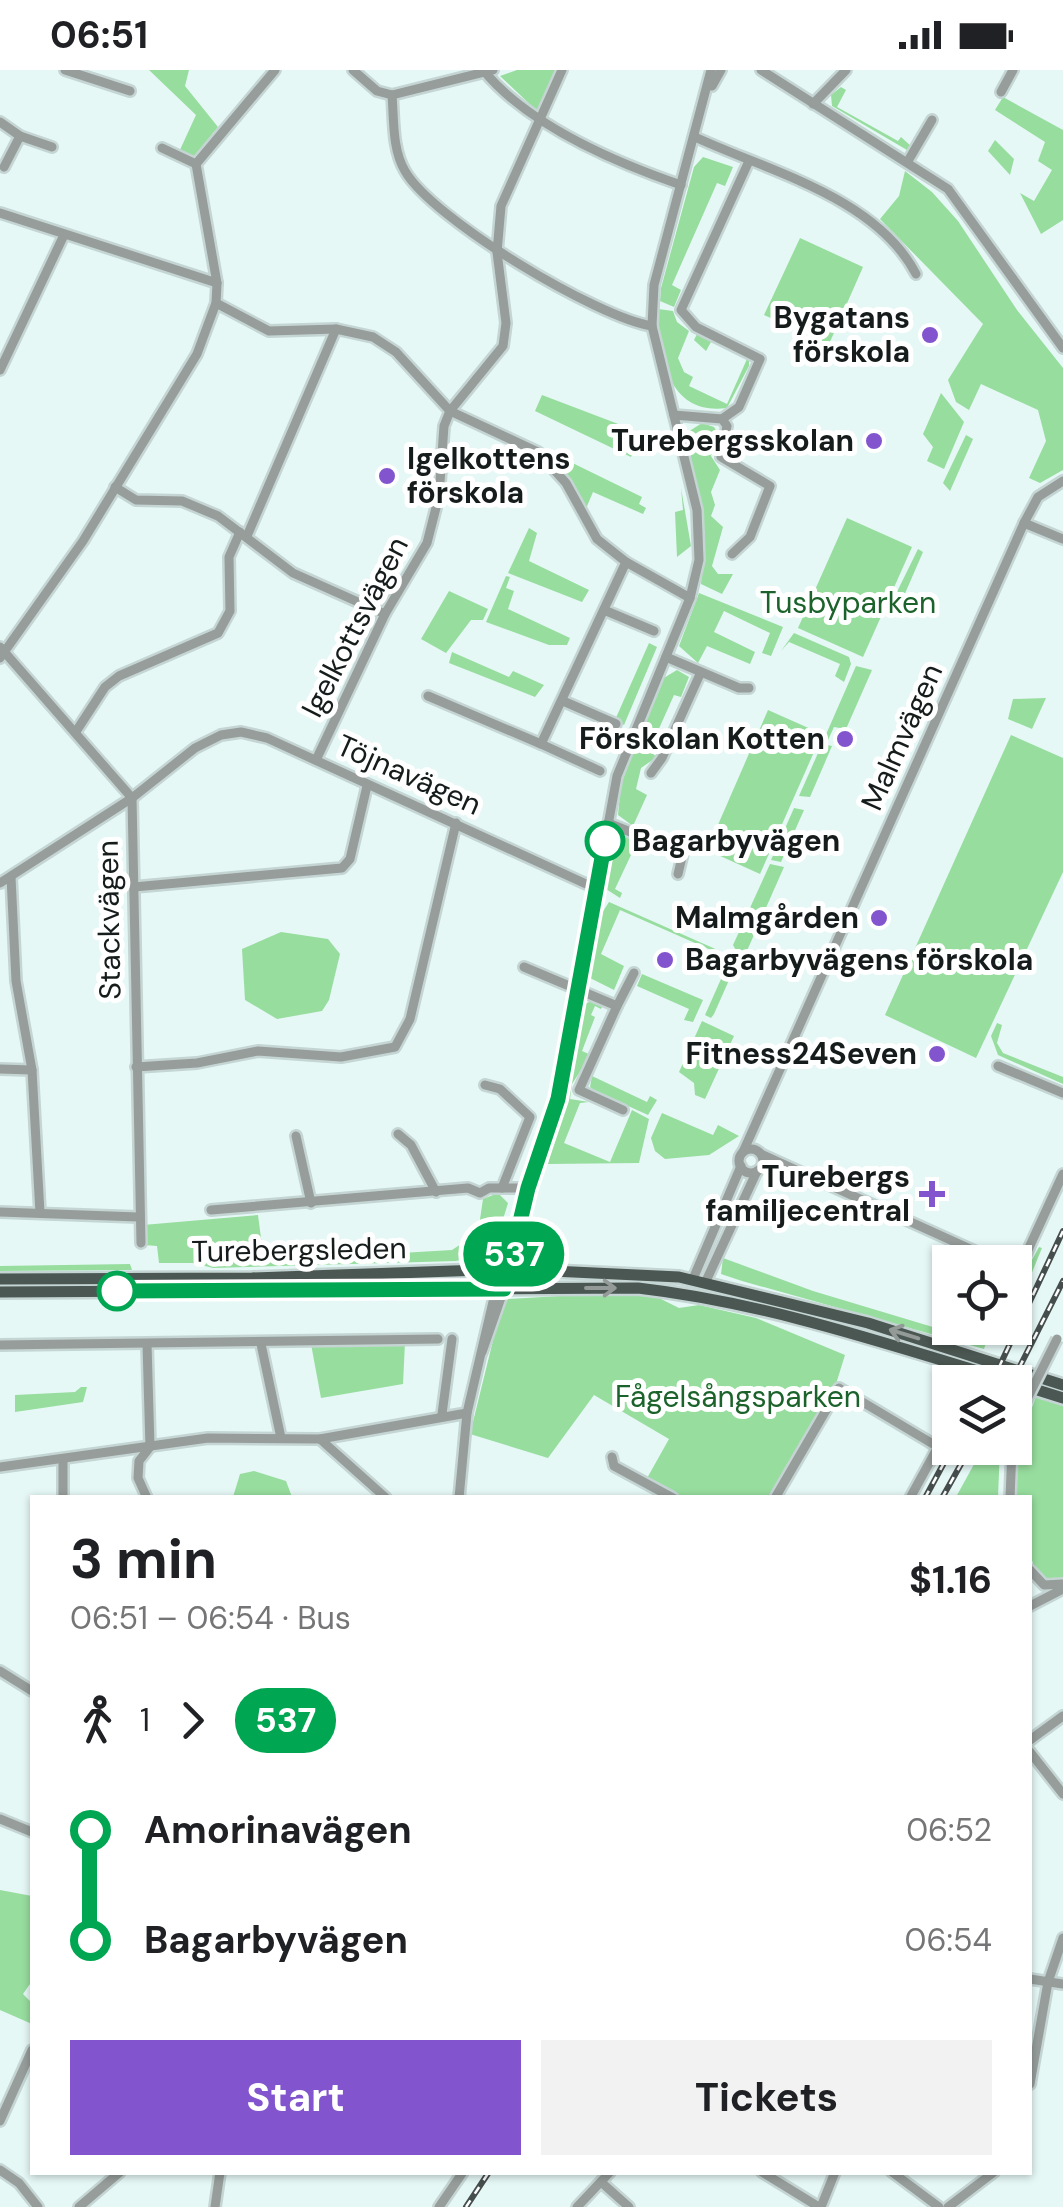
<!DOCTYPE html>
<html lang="en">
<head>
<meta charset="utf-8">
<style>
  body { margin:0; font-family:"DM Sans",sans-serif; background:#f2f2f2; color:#202124; height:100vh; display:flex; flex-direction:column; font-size:38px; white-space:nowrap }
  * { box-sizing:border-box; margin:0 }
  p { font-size:32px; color:#757577 }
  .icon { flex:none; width:55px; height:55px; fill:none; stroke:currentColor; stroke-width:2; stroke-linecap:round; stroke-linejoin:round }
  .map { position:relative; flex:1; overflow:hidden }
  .details { position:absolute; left:30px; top:1425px; width:1002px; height:680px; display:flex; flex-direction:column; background:#fff; border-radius:0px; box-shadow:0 2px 8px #0004 }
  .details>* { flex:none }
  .badge { padding:0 20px; border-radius:32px; font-size:35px; line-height:65px }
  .buttons { position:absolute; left:932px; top:1175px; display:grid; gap:20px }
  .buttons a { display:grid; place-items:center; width:100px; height:100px; border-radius:0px; background:#fff; box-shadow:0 2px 8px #0004; font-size:50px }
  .map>.badge { position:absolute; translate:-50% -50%; box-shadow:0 0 0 5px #fff }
  .legs { display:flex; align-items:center; gap:15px; height:110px; padding:0 40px; font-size:32px }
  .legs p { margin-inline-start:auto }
  .overview { display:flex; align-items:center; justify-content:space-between; height:170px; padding:0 40px }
  h1 { font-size:55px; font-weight:700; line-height:75px }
  .action { display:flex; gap:20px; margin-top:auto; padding:20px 40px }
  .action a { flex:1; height:115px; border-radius:0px; background:#8254cd; color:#fff; font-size:40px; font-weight:700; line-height:115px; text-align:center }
  .action a+a { background:#f2f2f2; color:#202124 }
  ul { padding:0 40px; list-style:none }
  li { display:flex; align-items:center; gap:35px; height:110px; font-size:38px }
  li i { display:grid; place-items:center; width:15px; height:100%; margin:0 12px; background:currentColor }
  li i::after { content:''; width:25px; height:25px; margin:-12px; border:8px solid; border-radius:50%; background:#fff }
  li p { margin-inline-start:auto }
  li:first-child i { background:linear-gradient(#0000 50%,currentColor 0) }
  li:last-child i { background:linear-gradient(currentColor 50%,#0000 0) }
  .status { display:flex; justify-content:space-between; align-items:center; height:70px; padding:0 50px; background:#fff; direction:ltr }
  .status svg { height:28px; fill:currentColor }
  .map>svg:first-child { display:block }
  .green { fill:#97dd9e }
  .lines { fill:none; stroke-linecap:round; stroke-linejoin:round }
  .minor-casing { stroke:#c4d5d3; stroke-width:14 }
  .major-casing { stroke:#c4d5d3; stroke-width:16 }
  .minor { stroke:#969d9a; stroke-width:9 }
  .major { stroke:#4b5752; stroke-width:11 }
  .rail-casing { stroke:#454e4d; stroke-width:6 }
  .rail { stroke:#fff; stroke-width:2.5; stroke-dasharray:8; stroke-linecap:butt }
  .minor-bridge-casing { stroke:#c4d5d3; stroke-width:14; stroke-linecap:butt }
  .minor-bridge { stroke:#969d9a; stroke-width:9 }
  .oneway { stroke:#939a97 }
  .line-1-casing { stroke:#fff; stroke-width:22 }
  .line-1 { stroke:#00a651; stroke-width:15 }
  .poi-dot { fill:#8254cd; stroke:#fff; stroke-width:4 }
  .stop-1-dot { fill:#fff; stroke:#00a651; stroke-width:5 }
  .labels { text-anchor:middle; stroke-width:10; stroke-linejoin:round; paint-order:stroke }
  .poi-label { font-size:30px; font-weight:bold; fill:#151c1b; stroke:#fff; text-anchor:end }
  .park-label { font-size:30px; fill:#1b632a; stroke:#fff }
  .street-label { font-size:30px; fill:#151c1b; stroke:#fff }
  .stop-label { font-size:30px; font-weight:bold; fill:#151c1b; stroke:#fff; text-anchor:start }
</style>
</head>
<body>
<div class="status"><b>06:51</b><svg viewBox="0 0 49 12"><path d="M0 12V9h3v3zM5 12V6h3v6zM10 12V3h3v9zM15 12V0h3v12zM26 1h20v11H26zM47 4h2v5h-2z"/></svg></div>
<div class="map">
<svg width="1063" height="2137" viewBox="0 0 1063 2137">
  <rect width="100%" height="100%" fill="#e5f8f6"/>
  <g class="green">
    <path d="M149 0H189L185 16 218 57 194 86 179 82 196 45Z"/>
    <path d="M517 0H559L538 42 500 6Z"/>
    <path d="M841 17 846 20 837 37 898 71 901 67 912 77 907 80 832 36 831 25Z"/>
    <path d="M1003 27 1063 60V150L1041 164 1020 123 1034 131 1052 100 1038 91 1045 72 995 40Z"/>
    <path d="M995 70 1014 89 1010 105 988 81Z"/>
    <path d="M703 87 733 97 725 116 717 113 672 215 681 220 674 237 660 231 661 218 694 97Z"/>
    <path d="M905 101 932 122 958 151 1017 240 1063 298V400L1040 413 1029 408 1046 371 1038 340 981 314 969 340 956 332 948 310 983 254 880 149 899 126Z"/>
    <path d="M800 168 863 197 829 274 764 245Z"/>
    <path d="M658 239 673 241 677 252 689 261 678 288 684 302 693 307 689 316 727 334 747 289 711 272 706 281 694 270 697 264 749 287V296L727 338C667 346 659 285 658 239Z"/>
    <path d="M941 323 964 352 944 399 927 391 933 377 923 364Z"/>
    <path d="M542 325 634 360 626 379 633 383 631 387 535 341Z"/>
    <path d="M702 353 714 357 718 364 711 386 720 400 711 422 715 435 711 446 723 457 712 496 718 504H733L722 524 701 514 705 464 686 371 688 362Z"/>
    <path d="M966 365 973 369 950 421 943 413Z"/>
    <path d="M550 382 642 427 639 434 646 438 643 444 593 422 585 441Z"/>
    <path d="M681 418 691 476 677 487 675 442 683 440Z"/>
    <path d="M847 448 912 477 863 587 798 558Z"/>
    <path d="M529 458 537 463 529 491 589 520 582 532 508 503Z"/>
    <path d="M918 479 923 482 900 535 892 532Z"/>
    <path d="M506 506 510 507 506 518 514 521 508 539 570 568 567 575H549L486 552Z"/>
    <path d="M449 521 488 539 483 550H471L446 583 421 569Z"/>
    <path d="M699 523 783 557 771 586 762 583 770 563 724 541 714 562 755 582 750 594 707 576 698 593 679 576Z"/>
    <path d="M794 563 849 587 851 594 844 612 835 606 840 594 789 572 781 581Z"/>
    <path d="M649 573 657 577 624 655 615 650Z"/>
    <path d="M452 582 509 607 513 601 544 615 535 627 449 593Z"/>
    <path d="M856 596 872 600 846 659 834 657 828 670 824 669Z"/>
    <path d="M677 600 689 607 681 627 674 625 649 681 657 687 641 698 636 719 647 725 633 756 618 745 621 714 662 609Z"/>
    <path d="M1046 628 1032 659 1008 649 1013 629Z"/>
    <path d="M768 640 822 664 760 804 707 780Z"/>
    <path d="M1011 665 1063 688V802L976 988 885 945Z"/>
    <path d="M822 674 832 676 810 727 799 726Z"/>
    <path d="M794 738 804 740 781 792 771 790Z"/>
    <path d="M622 766 638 770 615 819 622 823 620 828 606 819C607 802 608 776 622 766Z"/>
    <path d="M770 794 784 797 746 883 738 884 733 875Z"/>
    <path d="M609 832 720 881V884L620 840 601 884 624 896 614 920 590 908 600 846Z"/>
    <path d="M281 862 328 869 340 884 329 930 322 941 277 949 245 930 242 879Z"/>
    <path d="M737 892 714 944 711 948 705 945 725 900Z"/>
    <path d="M642 904 703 930 693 952 684 950 689 939 637 916Z"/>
    <path d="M591 931 603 935 601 939 595 936 591 945 595 947 582 981 591 985 572 1014 570 1029 589 1032 580 1033 564 1073 610 1092 632 1040 649 1049 639 1093 548 1094 585 934Z"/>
    <path d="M702 951 734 966 705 1029 695 1025 694 1013 679 1002Z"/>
    <path d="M997 953 1002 955 997 973 1003 983 1063 1007V1014L998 985 991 966Z"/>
    <path d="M592 1006 647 1032 650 1026 657 1030 648 1045 595 1021 590 1017Z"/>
    <path d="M662 1043 713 1065 718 1055 739 1066 709 1085 665 1089 655 1081 651 1068Z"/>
    <path d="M498 1123 508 1133C498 1166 493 1184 456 1191L213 1198 193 1193H159L157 1176 144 1175 143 1155 258 1145 264 1191 452 1180 478 1163 483 1129Z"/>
    <path d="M1039 1177 1042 1178 1015 1244V1221Z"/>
    <path d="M723 1188 813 1221 986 1273 984 1279 742 1211 721 1204Z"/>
    <path d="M130 1194 132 1200 0 1201V1196Z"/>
    <path d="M612 1223 655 1226 679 1238 699 1235 756 1248 845 1285 836 1314 772 1427H679L646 1410 669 1369 594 1325 548 1388 470 1364 500 1242 508 1229Z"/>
    <path d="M405 1272 403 1314 321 1328 311 1274Z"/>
    <path d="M81 1317H87L83 1332 15 1342V1325L75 1322Z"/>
    <path d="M1037 1324 1063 1332V1512H1046C1022 1491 1030 1458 1030 1428H1016L1019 1372Z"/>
    <path d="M983 1378H1000L998 1427H956Z"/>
    <path d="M254 1401 286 1411 292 1427H233L240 1404Z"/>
    <path d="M0 1820 32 1826V1911L23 1924 32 1933V1954L0 1940Z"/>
  </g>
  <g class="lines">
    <defs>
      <g id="minor">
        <path d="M65 0 130 21"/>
        <path d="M353 0 377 21 392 25 493 0"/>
        <path d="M483 0C529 56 614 92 681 115"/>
        <path d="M761 0 948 119 1063 278"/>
        <path d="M712 16 721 0"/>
        <path d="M1001 22 1013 0"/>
        <path d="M392 25C394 49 392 79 405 101 432 149 598 248 652 256"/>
        <path d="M813 34 846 0"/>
        <path d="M0 52 20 66 52 77"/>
        <path d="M695 67C768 101 876 127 916 204"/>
        <path d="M162 78 196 94"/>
        <path d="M908 91 932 50"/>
        <path d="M4 97 20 66"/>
        <path d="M0 143 217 213"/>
        <path d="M216 233 269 261 336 259 373 267 396 282 450 341 538 382 566 413 597 469 626 492 690 528"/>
        <path d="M0 300 64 165"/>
        <path d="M674 345 722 349 727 356 721 387 770 416 750 467 732 484"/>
        <path d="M722 349 739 337 760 289 696 257 681 240 749 91"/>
        <path d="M115 417 136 430 182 431 218 446 293 503 385 544"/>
        <path d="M1024 453 1063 469"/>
        <path d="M247 466 336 259"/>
        <path d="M604 540 654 561"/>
        <path d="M0 577 132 728 141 1173"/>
        <path d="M666 587 739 618H749"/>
        <path d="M0 588 83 471 197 284 216 233 217 213 196 94 275 0"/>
        <path d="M428 626 541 674"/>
        <path d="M563 631 616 654"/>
        <path d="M77 660 105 617 119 606 218 563 230 541 229 487 240 462"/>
        <path d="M316 690 385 544 427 473 439 426 444 356 450 341 503 276 506 253 497 182 501 136 562 0"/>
        <path d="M600 701 541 674 626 492"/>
        <path d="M651 703 662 688 701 602"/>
        <path d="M608 753 683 783 678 804"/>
        <path d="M11 807 16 911 32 1000 40 1143"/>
        <path d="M0 813 132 728 195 678 221 665 241 662 267 668 597 819"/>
        <path d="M134 817 342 798 350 789 367 716"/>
        <path d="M524 897 617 936 579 1020 623 1040"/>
        <path d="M617 936 634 903"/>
        <path d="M998 996 1063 1023"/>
        <path d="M136 997 197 993 258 981 341 987 395 977 410 949 456 753"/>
        <path d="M0 999 32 1000"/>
        <path d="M485 1015 500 1019 530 1047 502 1118"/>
        <path d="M398 1064 411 1075 436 1122"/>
        <path d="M296 1066 311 1133"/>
        <circle cx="751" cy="1091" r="12"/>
        <path d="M743 1082 1024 453 1038 427 1063 411"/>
        <path d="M761 1084 999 1192"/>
        <path d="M211 1140 468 1118 480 1123 489 1118H529"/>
        <path d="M0 1142 138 1147"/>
        <path d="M1015 1198 1021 1195 1063 1104"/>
        <path d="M501 1199 558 1029 617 706 690 528 699 490 697 440 652 256 654 215 711 0"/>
        <path d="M510 1199 528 1125"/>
        <path d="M693 1209 741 1096"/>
        <path d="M706 1211 757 1101"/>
        <path d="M147 1274 150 1377 139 1391 138 1408 147 1428"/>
        <path d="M261 1274 281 1368"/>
        <path d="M0 1275 438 1269"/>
        <path d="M482 1282 504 1219"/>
        <path d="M442 1344 452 1269"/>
        <path d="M1015 1366 1023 1337"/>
        <path d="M320 1369 386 1428"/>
        <path d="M612 1387 614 1396 673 1428"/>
        <path d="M63 1389V1428"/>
        <path d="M0 1397 208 1368 320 1369 467 1343"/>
        <path d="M459 1428 467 1343 496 1219"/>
        <path d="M775 1428 839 1318 938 1377 910 1428"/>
        <path d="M1010 1428 1012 1378"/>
        <path d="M1030 1500 1044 1515 1063 1514"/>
        <path d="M1030 1536 1063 1519"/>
        <path d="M0 1601 32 1621"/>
        <path d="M1030 1670 1063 1646"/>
        <path d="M1030 1682 1063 1724"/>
        <path d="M0 1749 32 1762"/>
        <path d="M1030 1909 1063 1914"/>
        <path d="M1030 2014 1048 1912 1063 1868"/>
        <path d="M0 2051 32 1980"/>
        <path d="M0 2100 19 2113 38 2137"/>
        <path d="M762 2102 819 2137"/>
        <path d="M892 2102 939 2137"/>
        <path d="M601 2112 629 2137"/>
        <path d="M79 2137 120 2102"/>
        <path d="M215 2137 220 2102"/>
        <path d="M439 2137 463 2102"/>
        <path d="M577 2137 610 2102"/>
        <path d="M821 2137 835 2102"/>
        <path d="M948 2137 994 2102"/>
      </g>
      <g id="major">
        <path d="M0 1209 252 1208 510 1199 679 1207 868 1253 1063 1315"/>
        <path d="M0 1222 638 1218C768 1233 890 1275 1014 1312"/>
        <path d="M1015 1313 1063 1328"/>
      </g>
    </defs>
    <use href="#minor" class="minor-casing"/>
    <use href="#major" class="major-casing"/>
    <use href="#minor" class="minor"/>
    <use href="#major" class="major"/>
    <defs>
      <g id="rail">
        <path d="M992 1312 1063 1161"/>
        <path d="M1012 1312 1063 1211"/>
        <path d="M925 1428 952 1378"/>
        <path d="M942 1428 970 1378"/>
        <path d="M466 2137 489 2102"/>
      </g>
    </defs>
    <use href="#rail" class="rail-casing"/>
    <use href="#rail" class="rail"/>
    <defs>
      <path id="minor-bridge" d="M1023 1337 1057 1269"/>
    </defs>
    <use href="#minor-bridge" class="minor-bridge-casing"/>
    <use href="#minor-bridge" class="minor-bridge"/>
  </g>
  <defs><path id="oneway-shaft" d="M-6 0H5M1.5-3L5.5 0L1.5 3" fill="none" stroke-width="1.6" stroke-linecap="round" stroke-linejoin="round" transform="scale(2.5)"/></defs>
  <g class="oneway">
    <use href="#oneway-shaft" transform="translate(601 1218)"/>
    <use href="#oneway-shaft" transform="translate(904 1264) rotate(-163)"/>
  </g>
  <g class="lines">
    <defs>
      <path id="line-1" d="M117 1221 504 1219 528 1118 558 1029 605 771"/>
    </defs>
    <use href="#line-1" class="line-1-casing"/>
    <use href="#line-1" class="line-1"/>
  </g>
  <g class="poi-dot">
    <circle cx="930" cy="265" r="10"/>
    <circle cx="874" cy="371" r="10"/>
    <circle cx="387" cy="406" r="10"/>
    <circle cx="845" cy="669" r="10"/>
    <circle cx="879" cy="848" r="10"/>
    <circle cx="665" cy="890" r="10"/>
    <circle cx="937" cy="984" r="10"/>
    <path d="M927 1109h10v10h10v10h-10v10h-10v-10h-10v-10h10z"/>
  </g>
  <g class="stop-1-dot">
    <circle cx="605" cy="771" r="18"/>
    <circle cx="117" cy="1221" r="18"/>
  </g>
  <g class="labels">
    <g class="poi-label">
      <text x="910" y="258">Bygatans<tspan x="910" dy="34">förskola</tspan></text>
      <text x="854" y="381">Turebergsskolan</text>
      <text x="407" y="399" text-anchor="start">Igelkottens<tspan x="407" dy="34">förskola</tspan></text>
      <text x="825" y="679">Förskolan Kotten</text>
      <text x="859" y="858">Malmgården</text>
      <text x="685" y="900" text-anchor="start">Bagarbyvägens förskola</text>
      <text x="917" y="994">Fitness24Seven</text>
      <text x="910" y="1117">Turebergs<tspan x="910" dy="34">familjecentral</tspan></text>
    </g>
    <g class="park-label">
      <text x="848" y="543">Tusbyparken</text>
      <text x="738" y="1337">Fågelsångsparken</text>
    </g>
    <g class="street-label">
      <text transform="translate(355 557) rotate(-63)" y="10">Igelkottsvägen</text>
      <text transform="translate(902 667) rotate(-66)" y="10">Malmvägen</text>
      <text transform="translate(409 705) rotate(24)" y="10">Töjnavägen</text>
      <text transform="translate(109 850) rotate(-91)" y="10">Stackvägen</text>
      <text transform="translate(299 1180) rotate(-1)" y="10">Turebergsleden</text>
    </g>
    <g class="stop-label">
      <text x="632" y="781">Bagarbyvägen</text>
    </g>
  </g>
</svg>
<div class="buttons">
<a><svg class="icon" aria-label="locate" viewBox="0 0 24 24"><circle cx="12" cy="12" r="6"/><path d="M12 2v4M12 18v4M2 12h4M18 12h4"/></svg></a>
<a><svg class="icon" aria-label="layers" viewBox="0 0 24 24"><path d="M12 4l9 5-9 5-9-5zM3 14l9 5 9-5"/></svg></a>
</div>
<b class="badge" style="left:514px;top:1184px;background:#00a651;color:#fff">537</b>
<section class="details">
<div class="overview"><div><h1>3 min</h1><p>06:51 – 06:54 · Bus</p></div><b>$1.16</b></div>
<div class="legs"><svg class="icon" aria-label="walk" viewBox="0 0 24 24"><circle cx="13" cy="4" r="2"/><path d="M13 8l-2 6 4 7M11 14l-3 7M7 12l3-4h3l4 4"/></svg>1<svg class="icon" aria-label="forward" viewBox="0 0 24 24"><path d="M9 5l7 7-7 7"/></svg><b class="badge" style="background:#00a651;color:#fff">537</b></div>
<ul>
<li><i style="color:#00a651"></i><b>Amorinavägen</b><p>06:52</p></li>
<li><i style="color:#00a651"></i><b>Bagarbyvägen</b><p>06:54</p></li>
</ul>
<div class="action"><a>Start</a><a>Tickets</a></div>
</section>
</div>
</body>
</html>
